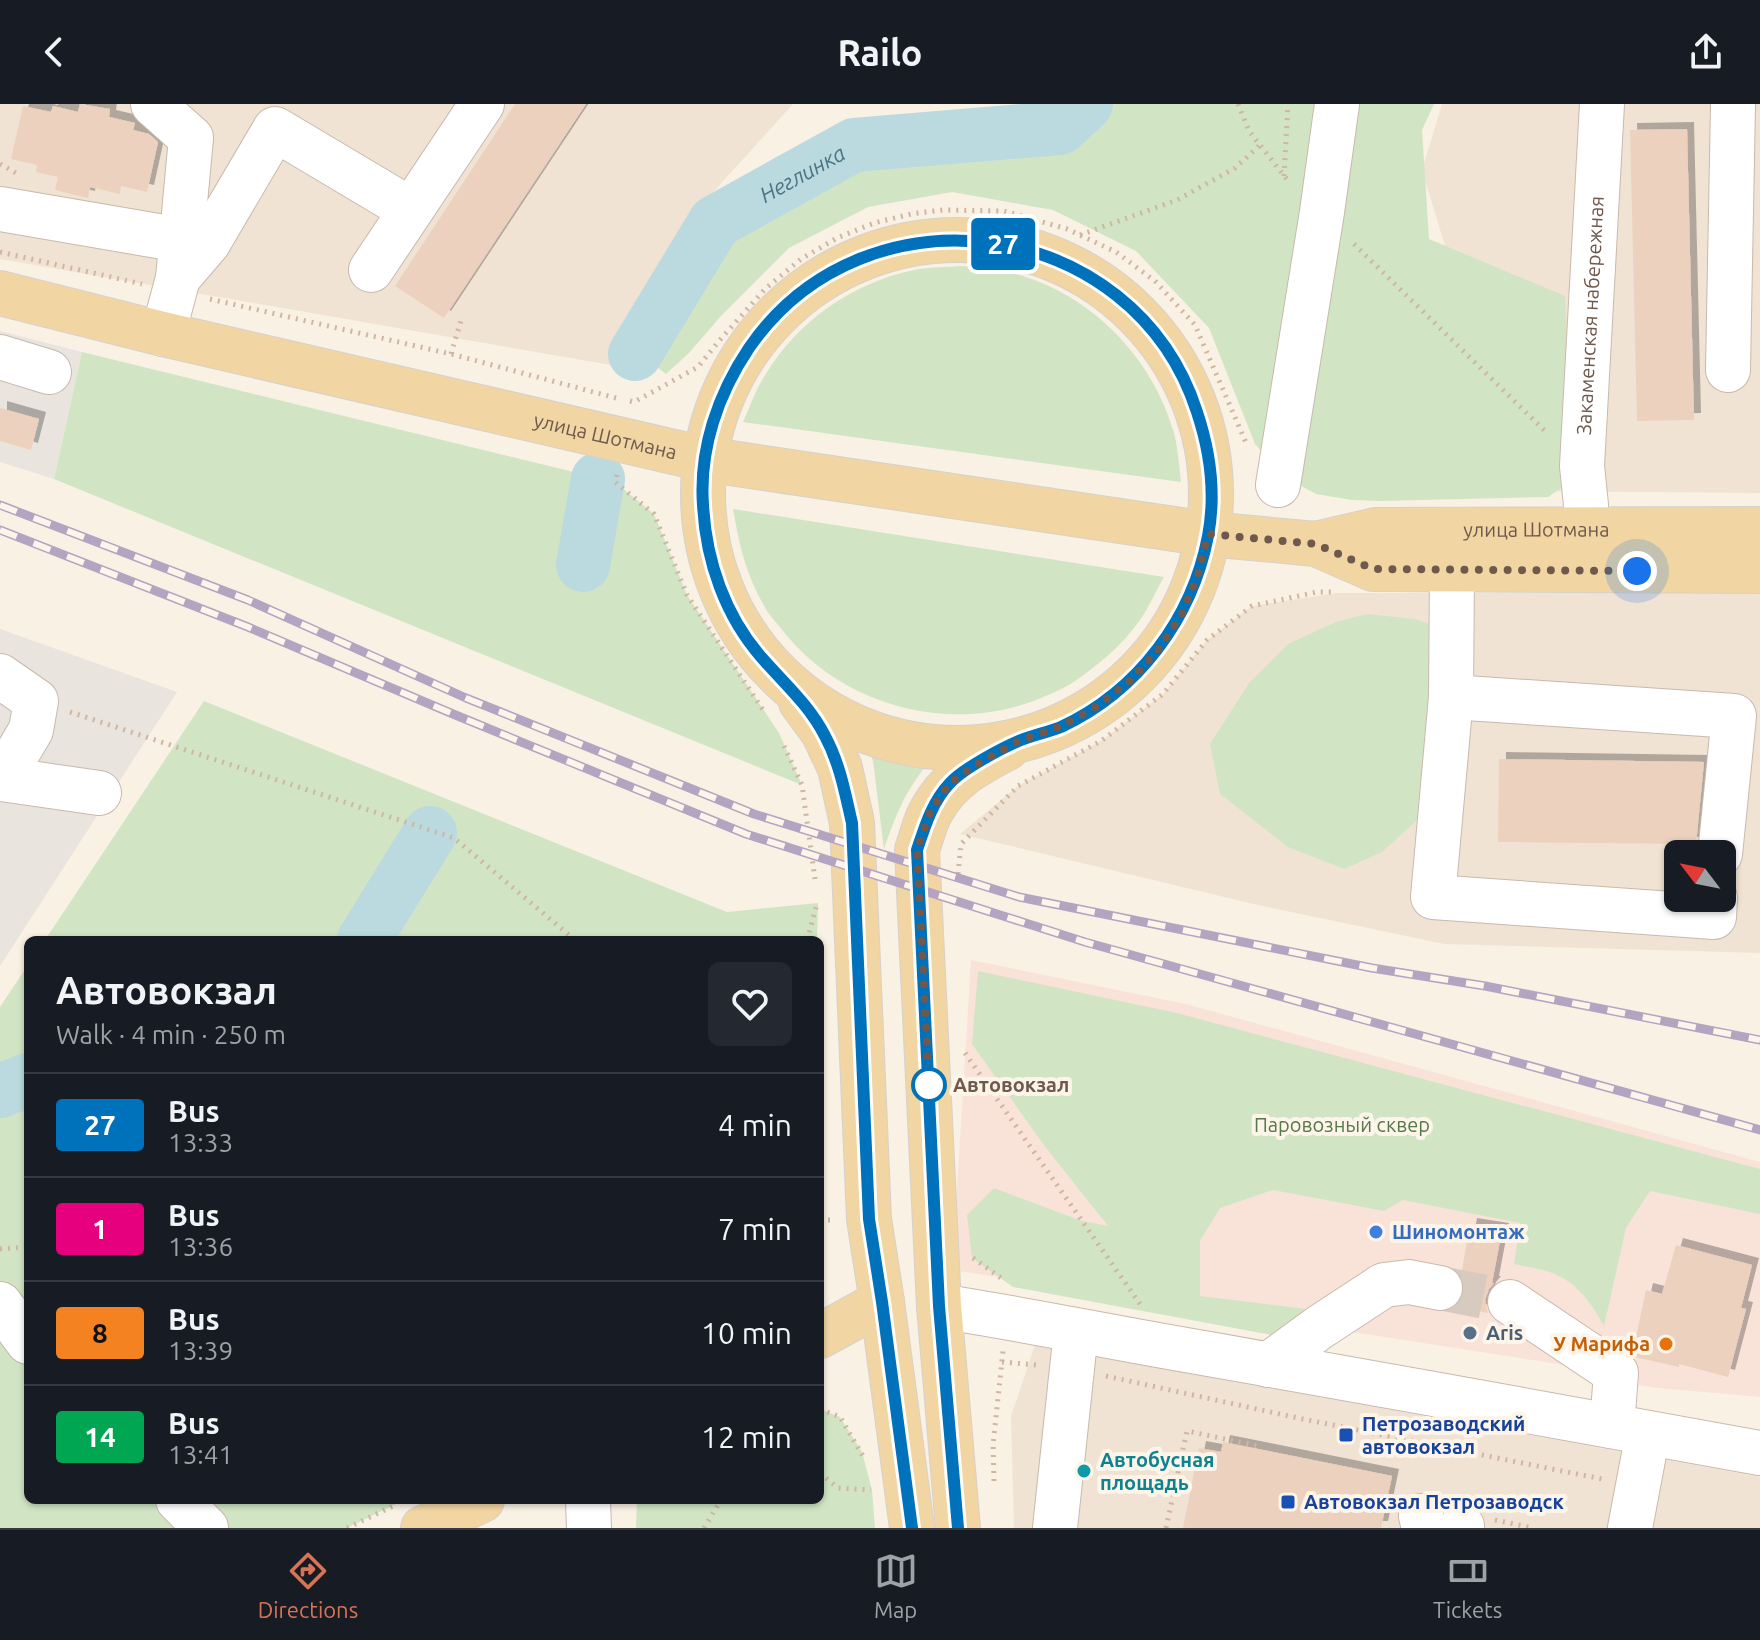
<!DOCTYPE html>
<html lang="en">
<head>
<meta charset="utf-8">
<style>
  body { margin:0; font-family:Ubuntu,sans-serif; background:#242831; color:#f1f3f6; height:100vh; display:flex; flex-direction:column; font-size:30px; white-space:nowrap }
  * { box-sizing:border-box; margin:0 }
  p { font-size:26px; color:#9ea1a6 }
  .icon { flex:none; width:44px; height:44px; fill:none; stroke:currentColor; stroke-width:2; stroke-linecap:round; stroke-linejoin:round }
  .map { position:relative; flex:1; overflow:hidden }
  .side { position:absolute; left:24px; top:832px; width:800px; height:568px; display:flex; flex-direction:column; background:#171b24; border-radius:12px; box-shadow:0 2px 6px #0004 }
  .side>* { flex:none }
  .badge { padding:0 16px; border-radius:6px; font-size:28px; line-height:52px }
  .needle { width:52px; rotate:302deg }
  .tools { position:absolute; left:1664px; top:736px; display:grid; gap:16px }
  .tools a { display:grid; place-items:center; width:72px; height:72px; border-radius:12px; background:#171b24; box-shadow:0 2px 6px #0004; font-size:40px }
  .you { position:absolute; width:40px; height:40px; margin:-20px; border:6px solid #fff; border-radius:50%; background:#1a73e8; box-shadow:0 0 0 12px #1a73e833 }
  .map>.badge { position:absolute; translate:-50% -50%; box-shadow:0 0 0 4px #fff }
  .round { display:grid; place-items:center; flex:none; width:84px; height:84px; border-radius:12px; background:#242831 }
  .head { display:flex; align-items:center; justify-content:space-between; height:136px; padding:0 32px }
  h1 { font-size:38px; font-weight:700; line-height:60px }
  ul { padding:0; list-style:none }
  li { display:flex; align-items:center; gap:24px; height:104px; padding:0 32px; border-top:2px solid #363941 }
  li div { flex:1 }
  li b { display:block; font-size:30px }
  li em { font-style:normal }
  li .badge { min-width:88px; font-weight:700; text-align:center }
  header { display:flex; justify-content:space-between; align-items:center; height:104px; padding:0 32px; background:#171b24; font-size:36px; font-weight:700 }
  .tabs { display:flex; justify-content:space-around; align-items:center; height:112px; border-top:2px solid #363941; background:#171b24; font-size:22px; color:#9ea1a6 }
  .tabs a { display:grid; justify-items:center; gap:4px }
  .tabs .on { color:#d77456 }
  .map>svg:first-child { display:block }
  .residential { fill:#f0e3d3; fill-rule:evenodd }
  .commercial { fill:#f9e3d9 }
  .industrial { fill:#e9e4de }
  .green { fill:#d1e5c4 }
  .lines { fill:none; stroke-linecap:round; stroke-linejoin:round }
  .river { stroke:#bbdae0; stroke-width:54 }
  .building { fill:#ecd1be; filter:url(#shadow) }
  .minor-tunnel { stroke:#d6cbbe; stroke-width:44; stroke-dasharray:44 22; stroke-linecap:butt }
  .minor-casing { stroke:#c9b9ac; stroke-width:46 }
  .major-casing { stroke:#d7d1cd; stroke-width:46 }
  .path { stroke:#d0b5a2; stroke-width:5; stroke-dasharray:2 6; stroke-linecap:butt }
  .minor { stroke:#fff; stroke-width:44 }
  .major { stroke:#f1d5a3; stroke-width:44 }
  .rail-casing { stroke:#b4a4c1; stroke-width:9 }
  .rail { stroke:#fdf5e9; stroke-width:6; stroke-dasharray:18; stroke-linecap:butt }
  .line-casing { stroke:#fff; stroke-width:18 }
  .line { stroke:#0072bc; stroke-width:12 }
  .walk { stroke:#6f594c; stroke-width:8; stroke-dasharray:0 14.4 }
  .stop-dot { fill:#fff; stroke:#0072bc; stroke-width:4 }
  .shop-dot { fill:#3f7fe0; stroke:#fdf5e9; stroke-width:3 }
  .service-dot { fill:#5c6f8a; stroke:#fdf5e9; stroke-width:3 }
  .food-dot { fill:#e8710a; stroke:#fdf5e9; stroke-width:3 }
  .transit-dot { fill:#1a4fb4; stroke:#fdf5e9; stroke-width:3 }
  .culture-dot { fill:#0f9aa8; stroke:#fdf5e9; stroke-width:3 }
  .labels { text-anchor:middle; stroke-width:8; stroke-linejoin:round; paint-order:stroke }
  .street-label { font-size:20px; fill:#6f594c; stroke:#fdf5e9 }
  .stop-label { font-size:20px; font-weight:bold; fill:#6f594c; stroke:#fdf5e9; text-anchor:start }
  .park-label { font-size:20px; fill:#567949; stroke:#fdf5e9 }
  .shop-label { font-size:20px; font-weight:bold; fill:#366cbe; stroke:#fdf5e9; text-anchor:start }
  .service-label { font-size:20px; font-weight:bold; fill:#4e5e75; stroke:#fdf5e9; text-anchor:start }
  .food-label { font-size:20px; font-weight:bold; fill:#c56008; stroke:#fdf5e9; text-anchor:end }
  .transit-label { font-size:20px; font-weight:bold; fill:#164399; stroke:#fdf5e9; text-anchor:start }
  .culture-label { font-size:20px; font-weight:bold; fill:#0d838f; stroke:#fdf5e9; text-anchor:start }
  .water-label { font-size:22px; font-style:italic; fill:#497680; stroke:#fdf5e9 }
</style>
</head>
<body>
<header><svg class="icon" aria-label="back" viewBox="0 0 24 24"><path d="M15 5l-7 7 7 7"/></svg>Railo<svg class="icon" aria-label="share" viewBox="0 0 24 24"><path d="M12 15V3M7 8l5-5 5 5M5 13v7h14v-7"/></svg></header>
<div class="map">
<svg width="1760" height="1424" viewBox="0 0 1760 1424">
  <defs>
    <filter id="shadow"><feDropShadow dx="7" dy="-7" stdDeviation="0" flood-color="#0004"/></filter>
  </defs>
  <rect width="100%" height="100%" fill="#f9f1e4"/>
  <g class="residential">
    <path d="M0 0H793L706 96 611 261 0 155Z"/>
    <path d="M1442 0H1760V389L1519 387 1422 66Z"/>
    <path d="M1337 489H1760V849L1444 840 1258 801 960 730 1018 682 1101 637 1163 590 1207 536 1252 502ZM1678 750H1722V794H1678Z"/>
    <path d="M1035 1241 1760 1373V1424H1014L1011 1312Z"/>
  </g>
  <path class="commercial" d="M971 856 1186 900 1760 1058V1293L1658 1284 1619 1278 1616 1269 952 1166Z"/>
  <g class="industrial">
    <path d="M0 227 82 248 54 375 0 358Z"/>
    <path d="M0 525 177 588 0 862Z"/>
  </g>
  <g class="green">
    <path d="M1027 0H1434L1422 26 1429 135 1565 192 1573 371 1561 384 1548 393 1381 397 1352 396 1316 390 1292 377 1273 360 1255 340 1209 224 1136 147 1053 106 952 88 868 103 789 144 721 212 689 249 666 270 644 253 717 130 817 73 1021 10Z"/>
    <path d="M963 162C979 164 996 165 1012 169 1090 189 1152 252 1174 329 1178 344 1179 362 1181 378L743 318C750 303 755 287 764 273 796 218 852 179 914 166 930 163 947 163 963 162Z"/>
    <path d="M82 248 615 378 654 410 687 491 779 629 802 681 54 375Z"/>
    <path d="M733 405 1164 473C1156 487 1149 503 1140 516 1122 542 1095 564 1069 581 1060 586 1050 590 1041 594 950 632 839 602 779 522 773 515 766 507 762 498 745 467 739 439 733 405Z"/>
    <path d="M1367 510 1415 515 1441 524 1423 711 1382 748 1344 765 1288 743 1220 690 1210 640 1249 579 1288 540 1336 518Z"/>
    <path d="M204 597 727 808 818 799 817 836H45Z"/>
    <path d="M865 637C889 651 904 654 932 654 906 686 897 707 884 745L873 657Z"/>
    <path d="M28 861V1396H404L347 1424H0V903Z"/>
    <path d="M978 867 1177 909 1760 1065V1110L1650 1087 1626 1124 1604 1222C1592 1200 1577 1178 1552 1169 1540 1164 1526 1163 1514 1160L1520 1119 1403 1096 1384 1107 1273 1086 1220 1104 1200 1137V1192L1314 1206 1272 1231 1013 1183 972 1154 967 1111 994 1084 1082 1117 1108 1122 1043 1040 972 940Z"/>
    <path d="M820 1305 840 1313 862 1348 872 1386 875 1424H636L637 1396H820Z"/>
  </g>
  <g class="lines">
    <g class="river">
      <path id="s1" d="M635 250 715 118 854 41 1060 24 1086 0"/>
      <path d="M583 461 598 375"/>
      <path d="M364 836 430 729"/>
      <path d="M0 987 28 976"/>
    </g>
  </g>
  <g class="building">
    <path d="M80 0 110 5 109 13 135 19 133 26 149 30 158 38 147 88 121 82 120 90 90 83 88 94 55 86 58 73 36 68 37 61 11 55 23 2 51 8 53 2 78 8Z"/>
    <path d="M515 0H586L444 214 395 182Z"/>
    <path d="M1687 25 1694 316 1637 317 1630 26Z"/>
    <path d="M0 304 39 315 31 346 0 337Z"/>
    <path d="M1499 655 1704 658 1696 740 1498 738Z"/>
    <path d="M1470 1121 1502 1126 1492 1179H1494L1489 1185 1485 1196 1488 1209 1455 1203 1459 1200 1465 1188 1464 1177 1461 1171Z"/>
    <path d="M1676 1141 1752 1161 1741 1204 1746 1205 1728 1273 1679 1260V1263L1634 1253 1632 1251 1646 1186 1662 1190Z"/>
    <path d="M1223 1338 1392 1372 1381 1424H1183L1199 1344 1221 1348Z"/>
  </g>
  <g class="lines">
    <path class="minor-tunnel" d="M1440 1184 1510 1198"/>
    <defs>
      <g id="minor">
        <path d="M153 0 191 34 178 174"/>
        <path d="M0 105 181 136"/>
        <path d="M371 166 482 0"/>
        <path d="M163 230 178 174 208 139 275 25 411 106"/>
        <path d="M0 253 49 268"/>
        <path d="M1728 266 1733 0"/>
        <path d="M1278 381 1322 108 1337 0"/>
        <path id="s2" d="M1585 425 1586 401 1582 362 1602 0"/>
        <path d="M1452 466 1451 593 1433 793 1714 813 1715 794"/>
        <path d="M0 572 36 597 31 626 2 675 99 689"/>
        <path d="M1451 593 1734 612 1720 750"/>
        <path d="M1510 1198 1616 1269 1612 1322"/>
        <path d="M0 1200 28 1238"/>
        <path d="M939 1202C1029 1216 1119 1235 1209 1250 1393 1283 1576 1315 1760 1349"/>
        <path d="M1268 1261 1320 1223 1384 1181 1409 1178 1440 1184"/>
        <path d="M178 1396 206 1424"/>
        <path d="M588 1396 589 1424"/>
        <path d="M1421 1412 1424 1424"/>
        <path d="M1462 1422V1424"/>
        <path d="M1055 1424 1076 1227"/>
        <path d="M1630 1424 1648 1329"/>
      </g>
      <g id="major">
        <circle cx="957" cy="390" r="254"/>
        <path id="s3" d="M0 189 163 230 704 355 1208 430 1316 440 1373 465 1760 467"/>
        <path id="s4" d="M1316 440 1376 426 1760 425"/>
        <path d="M801 598 823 628 840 664 852 719 869 1115 882 1198 912 1424"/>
        <path d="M820 1232 882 1198"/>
        <path d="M423 1424 482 1396"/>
        <path d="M958 1424 939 1202 917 746C922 732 925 716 933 704 951 673 977 660 1007 644"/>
      </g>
    </defs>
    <use href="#minor" class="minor-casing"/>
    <use href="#major" class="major-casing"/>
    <g class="path">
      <path d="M1238 0 1249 27 1289 78"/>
      <path d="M0 60 16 69"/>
      <path d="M1284 72 1288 0"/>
      <path d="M1080 131 1177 96 1235 64 1260 41"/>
      <path d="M1354 140 1547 329"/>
      <path d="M0 148 142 180"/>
      <path d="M210 195 451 250 616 294"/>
      <path d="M451 250 462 213"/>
      <path d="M630 297 634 298 698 263 719 237 765 185 801 155 837 134 874 119 911 110 943 106 1004 107 1067 125 1116 148 1155 177 1195 221 1247 341"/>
      <path d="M617 371 615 378 654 410 687 491 765 609"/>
      <path d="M70 608 454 734 575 836"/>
      <path d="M784 642 802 681 815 775"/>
      <path d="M958 770 961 740 1018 682 1101 637 1163 590 1207 536 1252 502 1317 488H1331"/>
      <path d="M807 836 817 800"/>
      <path d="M965 949 1140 1200"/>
      <path d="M820 1116H835"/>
      <path d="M0 1145 28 1143"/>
      <path d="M973 1154 1001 1174"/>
      <path d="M1002 1258 1037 1261"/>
      <path d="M1106 1272 1298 1314 1602 1375"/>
      <path d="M820 1305 840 1313 863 1352"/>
      <path d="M820 1369 838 1384 871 1386"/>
      <path d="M994 1377 993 1341 1003 1247"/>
      <path d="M1495 1416 1533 1424"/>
      <path d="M347 1424 393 1402"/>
      <path d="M704 1424 721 1396"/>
      <path d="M1166 1424 1187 1327 1258 1342"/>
    </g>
    <use href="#minor" class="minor"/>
    <use href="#major" class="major"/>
    <defs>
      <g id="rail">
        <path d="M0 401 248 496 466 594 754 710 1019 793 1372 864 1485 882 1760 936"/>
        <path d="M0 426 248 523 453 610 746 730 1085 838 1760 1026"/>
      </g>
    </defs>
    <use href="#rail" class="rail-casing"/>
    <use href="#rail" class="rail"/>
  </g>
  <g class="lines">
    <defs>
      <path id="line" d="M912 1424 882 1198 869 1115 852 719C845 689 840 660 825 632 810 602 784 579 762 554 725 512 706 457 703 401 699 345 718 290 749 244 865 75 1134 112 1197 308 1210 347 1216 390 1208 432 1192 515 1138 587 1061 623 1048 628 1034 631 1021 636 1002 644 964 664 950 679 932 698 925 722 917 746L939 1202 958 1424"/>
    </defs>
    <use href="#line" class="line-casing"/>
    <use href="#line" class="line"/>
    <path class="walk" d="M929 981 917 746 931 706 950 679 972 663 1019 637 1059 623 1078 613 1096 603 1130 577 1158 546 1182 510 1198 471 1208 430 1316 440 1373 465 1637 467"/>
  </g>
  <circle class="stop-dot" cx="929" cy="981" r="16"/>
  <circle class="shop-dot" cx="1376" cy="1128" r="8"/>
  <circle class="service-dot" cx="1470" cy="1229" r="8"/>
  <circle class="food-dot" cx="1666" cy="1240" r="8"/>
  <g class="transit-dot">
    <rect x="1338" y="1323" width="16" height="16" rx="4"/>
    <rect x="1280" y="1390" width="16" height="16" rx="4"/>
  </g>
  <circle class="culture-dot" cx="1084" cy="1367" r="8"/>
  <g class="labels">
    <g class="street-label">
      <text dy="7" stroke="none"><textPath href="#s2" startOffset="214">Закаменская набережная</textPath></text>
      <text dy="7" stroke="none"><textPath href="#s3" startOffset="622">улица Шотмана</textPath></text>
      <text dy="7" stroke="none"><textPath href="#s4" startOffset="222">улица Шотмана</textPath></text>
    </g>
    <g class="stop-label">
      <text x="953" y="988">Автовокзал</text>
    </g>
    <g class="park-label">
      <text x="1342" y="1028">Паровозный сквер</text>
    </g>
    <g class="shop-label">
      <text x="1392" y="1135">Шиномонтаж</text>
    </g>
    <g class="service-label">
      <text x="1486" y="1236">Aris</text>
    </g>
    <g class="food-label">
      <text x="1650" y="1247">У Марифа</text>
    </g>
    <g class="transit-label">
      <text x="1362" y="1327">Петрозаводский<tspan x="1362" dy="23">автовокзал</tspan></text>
      <text x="1304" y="1405">Автовокзал Петрозаводск</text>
    </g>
    <g class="culture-label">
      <text x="1100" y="1363">Автобусная<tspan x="1100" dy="23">площадь</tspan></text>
    </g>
    <g class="water-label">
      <text dy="8" stroke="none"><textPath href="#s1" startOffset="254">Неглинка</textPath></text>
    </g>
  </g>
</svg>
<div class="tools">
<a><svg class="needle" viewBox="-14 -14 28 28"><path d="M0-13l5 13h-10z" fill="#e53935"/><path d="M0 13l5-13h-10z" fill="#9ea1a6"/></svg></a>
</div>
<div class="you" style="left:1637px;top:467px"></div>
<b class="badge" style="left:1003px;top:140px;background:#0072bc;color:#fff">27</b>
<section class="side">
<div class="head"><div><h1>Автовокзал</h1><p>Walk · 4 min · 250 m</p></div><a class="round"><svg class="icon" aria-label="heart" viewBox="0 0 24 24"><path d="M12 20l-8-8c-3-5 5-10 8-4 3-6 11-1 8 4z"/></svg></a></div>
<ul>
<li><span class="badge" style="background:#0072bc;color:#fff">27</span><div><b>Bus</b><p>13:33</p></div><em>4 min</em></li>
<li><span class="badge" style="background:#e6007e;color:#fff">1</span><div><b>Bus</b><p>13:36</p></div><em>7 min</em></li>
<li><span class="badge" style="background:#f58220;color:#111">8</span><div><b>Bus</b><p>13:39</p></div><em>10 min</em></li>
<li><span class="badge" style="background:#00a651;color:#fff">14</span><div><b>Bus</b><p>13:41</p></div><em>12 min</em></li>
</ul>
</section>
</div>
<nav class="tabs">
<a class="on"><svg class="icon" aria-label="directions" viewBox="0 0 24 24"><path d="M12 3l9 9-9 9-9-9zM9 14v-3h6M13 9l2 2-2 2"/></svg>Directions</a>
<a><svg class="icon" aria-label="map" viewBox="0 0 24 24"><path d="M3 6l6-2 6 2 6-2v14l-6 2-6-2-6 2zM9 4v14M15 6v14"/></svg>Map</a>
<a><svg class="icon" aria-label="tickets" viewBox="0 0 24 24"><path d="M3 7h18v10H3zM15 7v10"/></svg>Tickets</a>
</nav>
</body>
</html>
